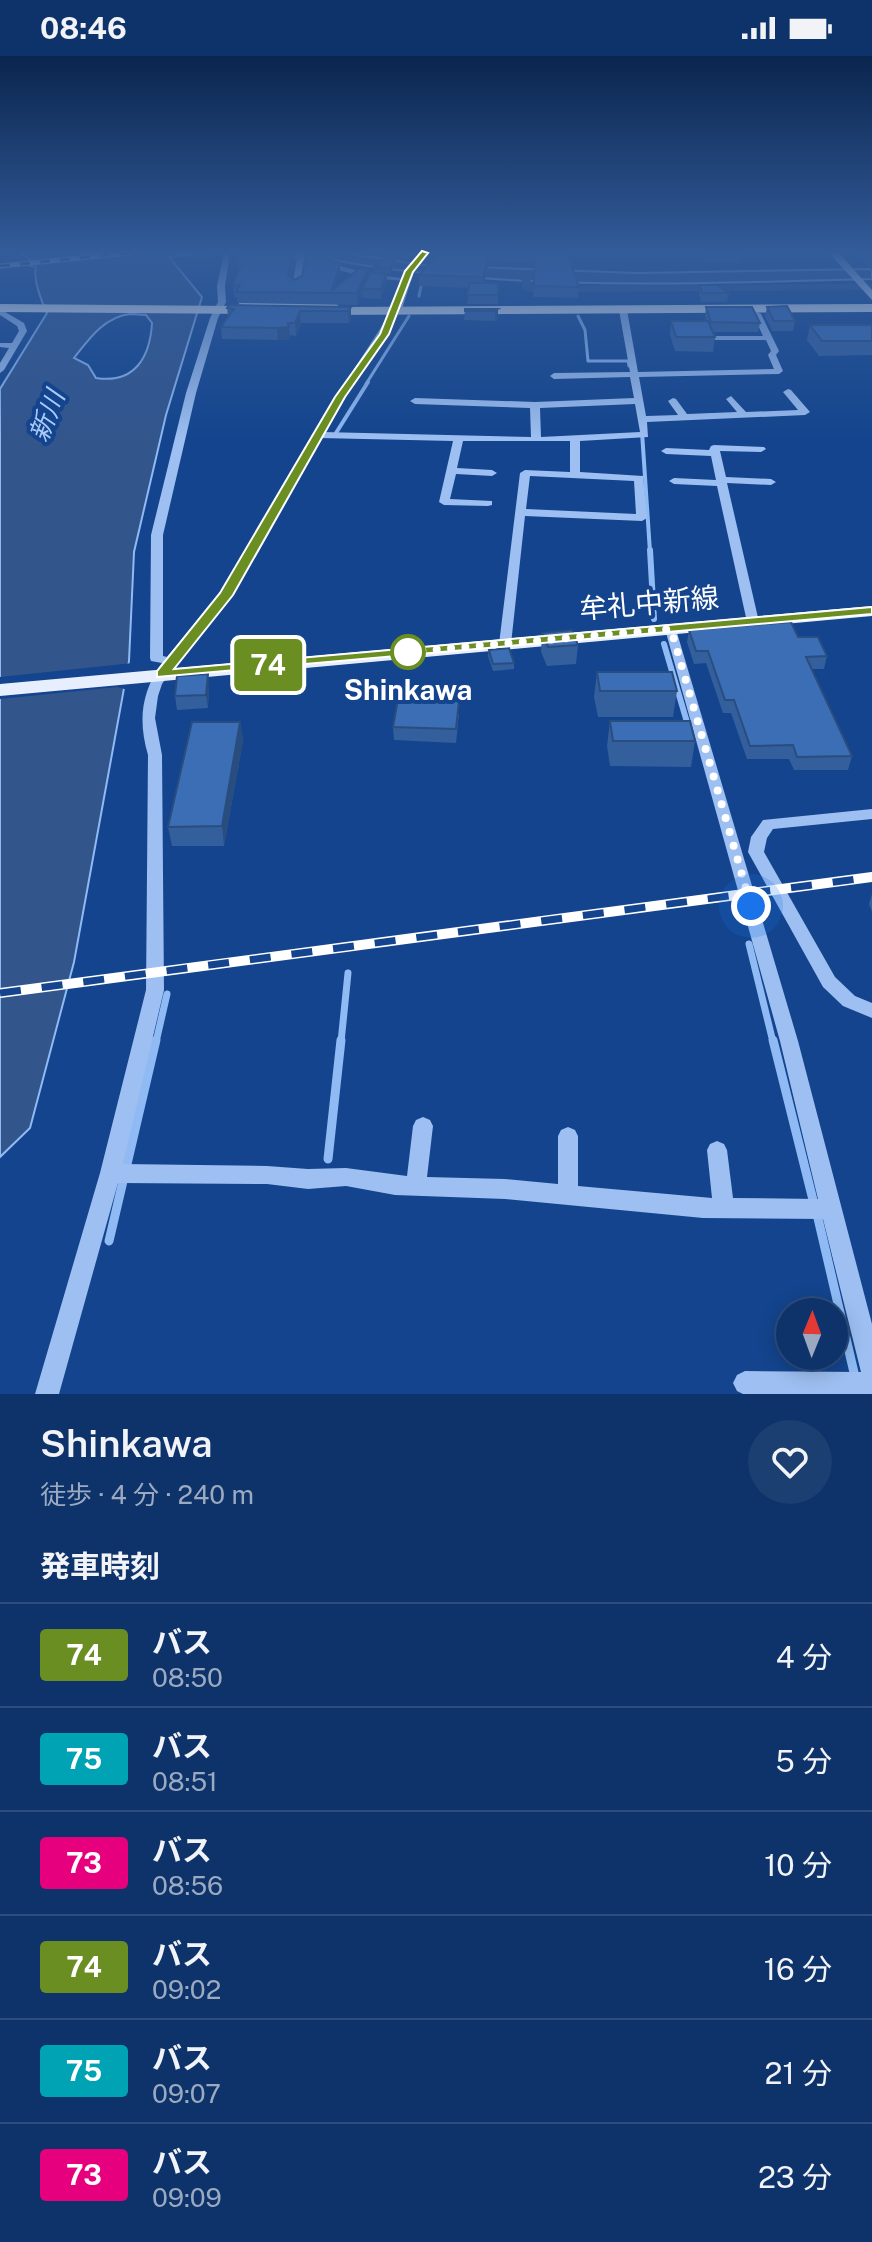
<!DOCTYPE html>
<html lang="ja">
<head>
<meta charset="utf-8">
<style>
  body { margin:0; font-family:"Public Sans","Noto Sans JP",sans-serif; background:#1c3f72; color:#f1f3f6; height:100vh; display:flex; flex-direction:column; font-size:30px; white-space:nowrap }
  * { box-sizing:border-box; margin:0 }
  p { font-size:26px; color:#9baac1 }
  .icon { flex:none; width:44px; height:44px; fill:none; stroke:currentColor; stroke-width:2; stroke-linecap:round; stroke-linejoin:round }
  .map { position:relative; height:1338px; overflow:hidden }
  .sheet { display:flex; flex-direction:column; background:#0e336a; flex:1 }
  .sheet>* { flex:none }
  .badge { padding:0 16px; border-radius:6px; font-size:28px; line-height:52px }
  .needle { width:52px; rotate:1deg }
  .tools { position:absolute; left:776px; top:1242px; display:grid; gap:16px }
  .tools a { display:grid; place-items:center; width:72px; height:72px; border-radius:50%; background:#0e336a; box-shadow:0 4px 20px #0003,0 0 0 2px #2e4e7e; font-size:40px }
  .you { position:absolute; width:40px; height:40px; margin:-20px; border:6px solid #fff; border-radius:50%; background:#1a73e8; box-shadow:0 0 0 12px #1a73e833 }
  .map>.badge { position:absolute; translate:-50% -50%; box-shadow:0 0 0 4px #fff }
  h2 { padding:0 40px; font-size:30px; line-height:72px }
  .round { display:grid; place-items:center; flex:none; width:84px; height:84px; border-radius:42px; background:#1c3f72 }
  .summary { display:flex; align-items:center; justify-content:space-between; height:136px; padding:0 40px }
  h1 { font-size:38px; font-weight:600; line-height:60px }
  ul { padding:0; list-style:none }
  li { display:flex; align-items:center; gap:24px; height:104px; padding:0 40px; border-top:2px solid #2e4e7e }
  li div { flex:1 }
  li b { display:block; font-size:30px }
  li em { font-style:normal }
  li .badge { min-width:88px; font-weight:700; text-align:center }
  .status { display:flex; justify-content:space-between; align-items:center; height:56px; padding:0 40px; background:#0e336a; direction:ltr }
  .status svg { height:22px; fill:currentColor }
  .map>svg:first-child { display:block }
  .water { fill:#32558c; stroke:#8fbaf4; stroke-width:2; fill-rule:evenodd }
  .pier { fill:#13448d }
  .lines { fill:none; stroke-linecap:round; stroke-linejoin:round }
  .stream-far4 { stroke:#8fbaf4; stroke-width:3 }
  .stream-far3 { stroke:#8fbaf4; stroke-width:4 }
  .stream-far2 { stroke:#8fbaf4; stroke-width:6 }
  .stream-far1 { stroke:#8fbaf4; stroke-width:7 }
  .stream { stroke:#8fbaf4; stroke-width:9 }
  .canal { fill:#32558c; fill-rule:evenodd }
  .minor { fill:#9dbff1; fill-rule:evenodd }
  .major { fill:#e7efff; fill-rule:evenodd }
  .highway { fill:#fff; fill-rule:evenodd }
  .rail-far1-casing { stroke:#fff; stroke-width:5 }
  .rail-casing { stroke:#fff; stroke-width:10 }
  .rail-far1 { stroke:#13448d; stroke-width:3; stroke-dasharray:10; stroke-linecap:butt }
  .rail { stroke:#13448d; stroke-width:7; stroke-dasharray:21; stroke-linecap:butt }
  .wall { fill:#345f9d }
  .shaded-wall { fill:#2a4d7f }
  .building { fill:#3c6eb6; stroke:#2a4d7f; stroke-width:2 }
  .line { fill:#6b8e23; stroke:#fff; stroke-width:2 }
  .walk { stroke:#fff; stroke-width:8; stroke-dasharray:0 14.4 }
  .stop-dot { fill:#fff; stroke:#6b8e23; stroke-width:4 }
  .labels { text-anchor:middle; stroke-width:8; stroke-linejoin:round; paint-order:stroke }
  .far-water-label { font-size:26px; font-style:italic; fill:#a9caf8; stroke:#13448d }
  .street-label { font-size:28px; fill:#fff; stroke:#13448d }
  .stop-label { font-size:28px; font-weight:bold; fill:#fff; stroke:#13448d }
</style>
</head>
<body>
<div class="status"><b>08:46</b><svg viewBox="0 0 49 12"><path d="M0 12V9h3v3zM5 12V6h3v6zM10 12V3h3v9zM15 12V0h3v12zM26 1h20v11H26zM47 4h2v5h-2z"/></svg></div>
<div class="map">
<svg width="872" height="1338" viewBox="0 0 872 1338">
  <rect width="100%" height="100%" fill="#13448d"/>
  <g class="water">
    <path d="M20 197H205L169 201 202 241 166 359 134 496 129 605 74 906 30 1072 0 1101V333L47 257C41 245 33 223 36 211L30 210V203ZM130 258 146 259 152 267C150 301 135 328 96 322L88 309 74 302C89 283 104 261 130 258Z"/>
    <path d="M297 197H344L424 209 637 217 872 213V223C684 228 481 237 297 197Z"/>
  </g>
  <path class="pier" d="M133 607 128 634 117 631 0 643V621Z"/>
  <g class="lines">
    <g class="stream-far4">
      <path d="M419 240 422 226"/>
      <path d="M578 260 585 274 588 305H628L629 310"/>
      <path d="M366 328 409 260"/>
    </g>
    <g class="stream-far3">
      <path d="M642 376 650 496"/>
      <path d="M336 377 368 326"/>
    </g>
    <g class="stream-far2">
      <path d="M650 494 654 563"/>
      <path d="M664 588 689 673"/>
    </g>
    <g class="stream-far1">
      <path d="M749 888 773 986"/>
      <path d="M156 986 167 938"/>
      <path d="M341 986 348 917"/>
    </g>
    <g class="stream">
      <path d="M773 984 814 1148"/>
      <path d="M328 1103 341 984"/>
      <path d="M817 1158 859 1338"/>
      <path d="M109 1185 156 984"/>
    </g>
    <path class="canal" d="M520 216H528L532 230 872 228V234L528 236 523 233Z"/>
    <g class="minor">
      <path d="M224 197H230L225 230 226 246 218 262 196 337 163 479V600L167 601 222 536 312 379 392 254 399 256 391 271 323 376 531 381 530 352 415 348 410 345 415 342 535 346 634 342 630 321 554 323 550 320 554 317 630 316 619 254 623 252 627 254 638 316 774 313 768 299 771 295 766 284H716L712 282 716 280H763L753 258 757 256 761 258 779 295 776 299 783 315 779 318 639 321 646 360 678 359 668 345 673 342 676 343 687 358 737 356 726 343 731 340 746 356 798 354 783 336 788 333 791 334 810 356 805 359 647 366 648 381 580 385V416L643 420 647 462 642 465 525 460 511 588 505 592 499 588 520 417 525 414 570 416V385H463L457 412 492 414 497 417 492 420 456 418 450 443 492 445V449L488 450 444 449 439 446 453 385 320 382 233 538 178 604 162 628 158 640 155 662 162 699 164 934 123 1108 267 1110 308 1113 346 1112 407 1120 413 1070 416 1064 423 1061 430 1064 433 1070 427 1121 505 1123 558 1128V1080L561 1074 568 1071 575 1074 578 1080V1130L712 1142 707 1094 710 1088 717 1085 724 1088 727 1094 733 1142 818 1143 780 985 665 573 671 569 675 570 798 985 872 1268V1338H743L737 1335 733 1327 737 1319 745 1315 861 1316 823 1163 703 1162 505 1143 395 1139 346 1130 308 1133 267 1128 118 1127 59 1338H35L100 1117 146 934 148 699C138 665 141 636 162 607L151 605 150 602 151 479 186 337 210 262 218 246 217 230ZM635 348 640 376 541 381 540 352ZM530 420 634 425 636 458 526 453Z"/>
      <path d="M281 197 301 199 369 218 410 223 406 225 369 222 304 205 300 231 296 233 292 231 297 203Z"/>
      <path d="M396 197H412L424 200 421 202Z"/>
      <path d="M0 253 24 267 27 275 4 314 0 317V307L9 292 0 291V287H12L19 275 17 270 0 259Z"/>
      <path d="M714 389 764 391 766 393 761 396 720 395 726 421 771 423 776 426 771 429 727 427 759 566 753 570 747 566 717 430 674 428 669 425 674 422 716 424 711 400 666 398 661 395 666 392 709 394 711 390Z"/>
      <path d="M872 753V763L773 773 767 782 764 796 835 921 855 940 872 947V962L843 950 823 931 748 796 751 781 763 764Z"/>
    </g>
    <g class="major">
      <path d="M419 197H429L414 216 401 256 391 258 404 215Z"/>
      <path d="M829 197H839L872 234V244Z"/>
      <path d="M872 550V560L0 640V628Z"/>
    </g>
    <path class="highway" d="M242 245 334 246 340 251 872 248V256L318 259 312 254 264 253 258 258 0 256V248L236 250Z"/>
    <defs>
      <path id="rail-far1" d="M0 210 130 197"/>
      <path id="rail" d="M0 937 872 821"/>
    </defs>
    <use href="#rail-far1" class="rail-far1-casing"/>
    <use href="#rail" class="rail-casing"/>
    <use href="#rail-far1" class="rail-far1"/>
    <use href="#rail" class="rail"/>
  </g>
  <g class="wall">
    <path d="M240 197H293L294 205 291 222 294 224 340 218 336 230 368 219 386 218 387 226 381 243 362 242V239L358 249 237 247V241H234L233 229 238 216 237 208Z"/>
    <path d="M304 197H335L333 205Z"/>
    <path d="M390 197 409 198V203L397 202 390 218 374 216V211Z"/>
    <path d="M427 197H567L579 231 578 242 533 241 534 207 490 204 484 227H498V248H467L469 232 419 230V219L432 205 427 204Z"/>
    <path d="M699 197H743L741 206H704Z"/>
    <path d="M856 197H872V213H871Z"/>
    <path d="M700 229 729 237 727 246H701L699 238Z"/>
    <path d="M351 251V263L349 267H301L296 280 289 279 290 283 278 284 222 283 221 271 228 261 227 252Z"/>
    <path d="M706 251 760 267 758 276H713L715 281 713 296 675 295 670 279 671 265H706L705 260Z"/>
    <path d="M767 251 795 265 793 275H772L765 260Z"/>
    <path d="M465 253H498V262L495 265 464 264Z"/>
    <path d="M810 269H872V299L819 300 807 284Z"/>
    <path d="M689 574 798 581 827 600 824 613H812L852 700 848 714H794L789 703H747L731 657H723L706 607 694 608 687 586Z"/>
    <path d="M542 577 578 589 576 608 547 610 541 596Z"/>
    <path d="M489 594 514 607V613L493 615 488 600Z"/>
    <path d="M597 616 677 635 673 661H598L594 641Z"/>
    <path d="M209 631 208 652 177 654 175 640Z"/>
    <path d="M459 658 456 687 394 684 393 671Z"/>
    <path d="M610 665 695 685 691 711 610 710 607 690Z"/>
    <path d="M240 666 243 685 224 790H172L168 771Z"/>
    <path d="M872 838V856L869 848Z"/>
  </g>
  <g class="shaded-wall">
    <path d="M292 197 294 205 289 230 288 219Z"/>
    <path d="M489 197 490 204 482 233 483 221Z"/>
    <path d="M340 207V218L334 237 332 234Z"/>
    <path d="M368 214V225L362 233V239L358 249 357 237Z"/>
    <path d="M386 218 387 226 381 243V233Z"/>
    <path d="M351 251V263L349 267 348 255Z"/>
    <path d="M498 253V262L495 265V255Z"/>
    <path d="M300 255 301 267 296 280 295 267Z"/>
    <path d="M289 271 290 283 278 284 277 272Z"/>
    <path d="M208 618 209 631 208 652 206 639Z"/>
    <path d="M240 666 243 685 224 790 222 770Z"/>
  </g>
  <g class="building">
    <path d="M240 197H292L288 219 294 224 302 220 306 198 340 207 332 234 360 212 368 214 357 237 236 236 240 229H233L241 208H237Z"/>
    <path d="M390 197H404L409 198 397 197 390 213 374 211Z"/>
    <path d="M439 197H489L483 221 419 219Z"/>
    <path d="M535 197H567L579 231 534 230Z"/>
    <path d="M370 216 386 218 381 233H362Z"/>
    <path d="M470 227H498V239H467Z"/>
    <path d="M700 229H717L729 237H702Z"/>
    <path d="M229 249 351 251 348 255H300L295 267H288L289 271 277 272 221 271 234 253 227 252Z"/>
    <path d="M787 250 795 265H774L767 251Z"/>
    <path d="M706 251H752L760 267 711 266Z"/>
    <path d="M465 253H498L495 255H465Z"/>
    <path d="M671 265H708L715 281H676Z"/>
    <path d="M810 269H872V285H822Z"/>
    <path d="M791 566 798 581H818L827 600 806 601 852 700 797 701 793 689 750 690 734 644H725L708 595H696L689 574Z"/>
    <path d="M572 574 578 589 548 591 542 577Z"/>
    <path d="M509 592 514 607 493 608 489 594Z"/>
    <path d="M597 616H672L677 635H600Z"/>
    <path d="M208 618 206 639 175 640 177 620Z"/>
    <path d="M398 643 459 645 456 673 393 671Z"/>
    <path d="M610 665H690L695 685H613Z"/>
    <path d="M192 666H240L222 770 168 771Z"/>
  </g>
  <linearGradient id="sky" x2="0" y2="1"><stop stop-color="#0a254e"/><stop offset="0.51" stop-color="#335c9a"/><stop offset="1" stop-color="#335c9a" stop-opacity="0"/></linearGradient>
  <rect width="872" height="384" fill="url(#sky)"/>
  <path class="line" d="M422 195 428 197 413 216 389 278 345 341 233 539 174 613 872 551V558L157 621V615L220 537 335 341 380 278 405 215Z"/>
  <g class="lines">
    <path class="walk" d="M408 596 671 573 751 850"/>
  </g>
  <circle class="stop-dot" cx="408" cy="596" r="16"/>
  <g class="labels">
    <g class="far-water-label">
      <text transform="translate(47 360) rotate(-69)" y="9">新川</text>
    </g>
    <g class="street-label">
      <text transform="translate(649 547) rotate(-5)" y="10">牟礼中新線</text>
    </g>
    <g class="stop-label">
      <text x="408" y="644">Shinkawa</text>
    </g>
  </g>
</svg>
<div class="tools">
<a><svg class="needle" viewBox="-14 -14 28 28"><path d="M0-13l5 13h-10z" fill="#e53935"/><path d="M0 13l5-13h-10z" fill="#9baac1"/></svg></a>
</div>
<div class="you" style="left:751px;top:850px"></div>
<b class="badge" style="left:268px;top:609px;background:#6b8e23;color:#fff">74</b>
</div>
<section class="sheet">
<div class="summary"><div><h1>Shinkawa</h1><p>徒歩 · 4 分 · 240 m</p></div><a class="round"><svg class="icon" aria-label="heart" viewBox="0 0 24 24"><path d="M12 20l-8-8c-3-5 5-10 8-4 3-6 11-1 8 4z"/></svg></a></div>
<h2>発車時刻</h2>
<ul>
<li><span class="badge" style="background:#6b8e23;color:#fff">74</span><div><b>バス</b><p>08:50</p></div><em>4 分</em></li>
<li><span class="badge" style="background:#00a3b4;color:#fff">75</span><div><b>バス</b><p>08:51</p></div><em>5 分</em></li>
<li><span class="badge" style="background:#e6007e;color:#fff">73</span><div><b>バス</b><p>08:56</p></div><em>10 分</em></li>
<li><span class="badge" style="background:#6b8e23;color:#fff">74</span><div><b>バス</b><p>09:02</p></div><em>16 分</em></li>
<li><span class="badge" style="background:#00a3b4;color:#fff">75</span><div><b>バス</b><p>09:07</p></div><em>21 分</em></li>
<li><span class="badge" style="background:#e6007e;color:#fff">73</span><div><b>バス</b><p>09:09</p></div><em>23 分</em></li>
</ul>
</section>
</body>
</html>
